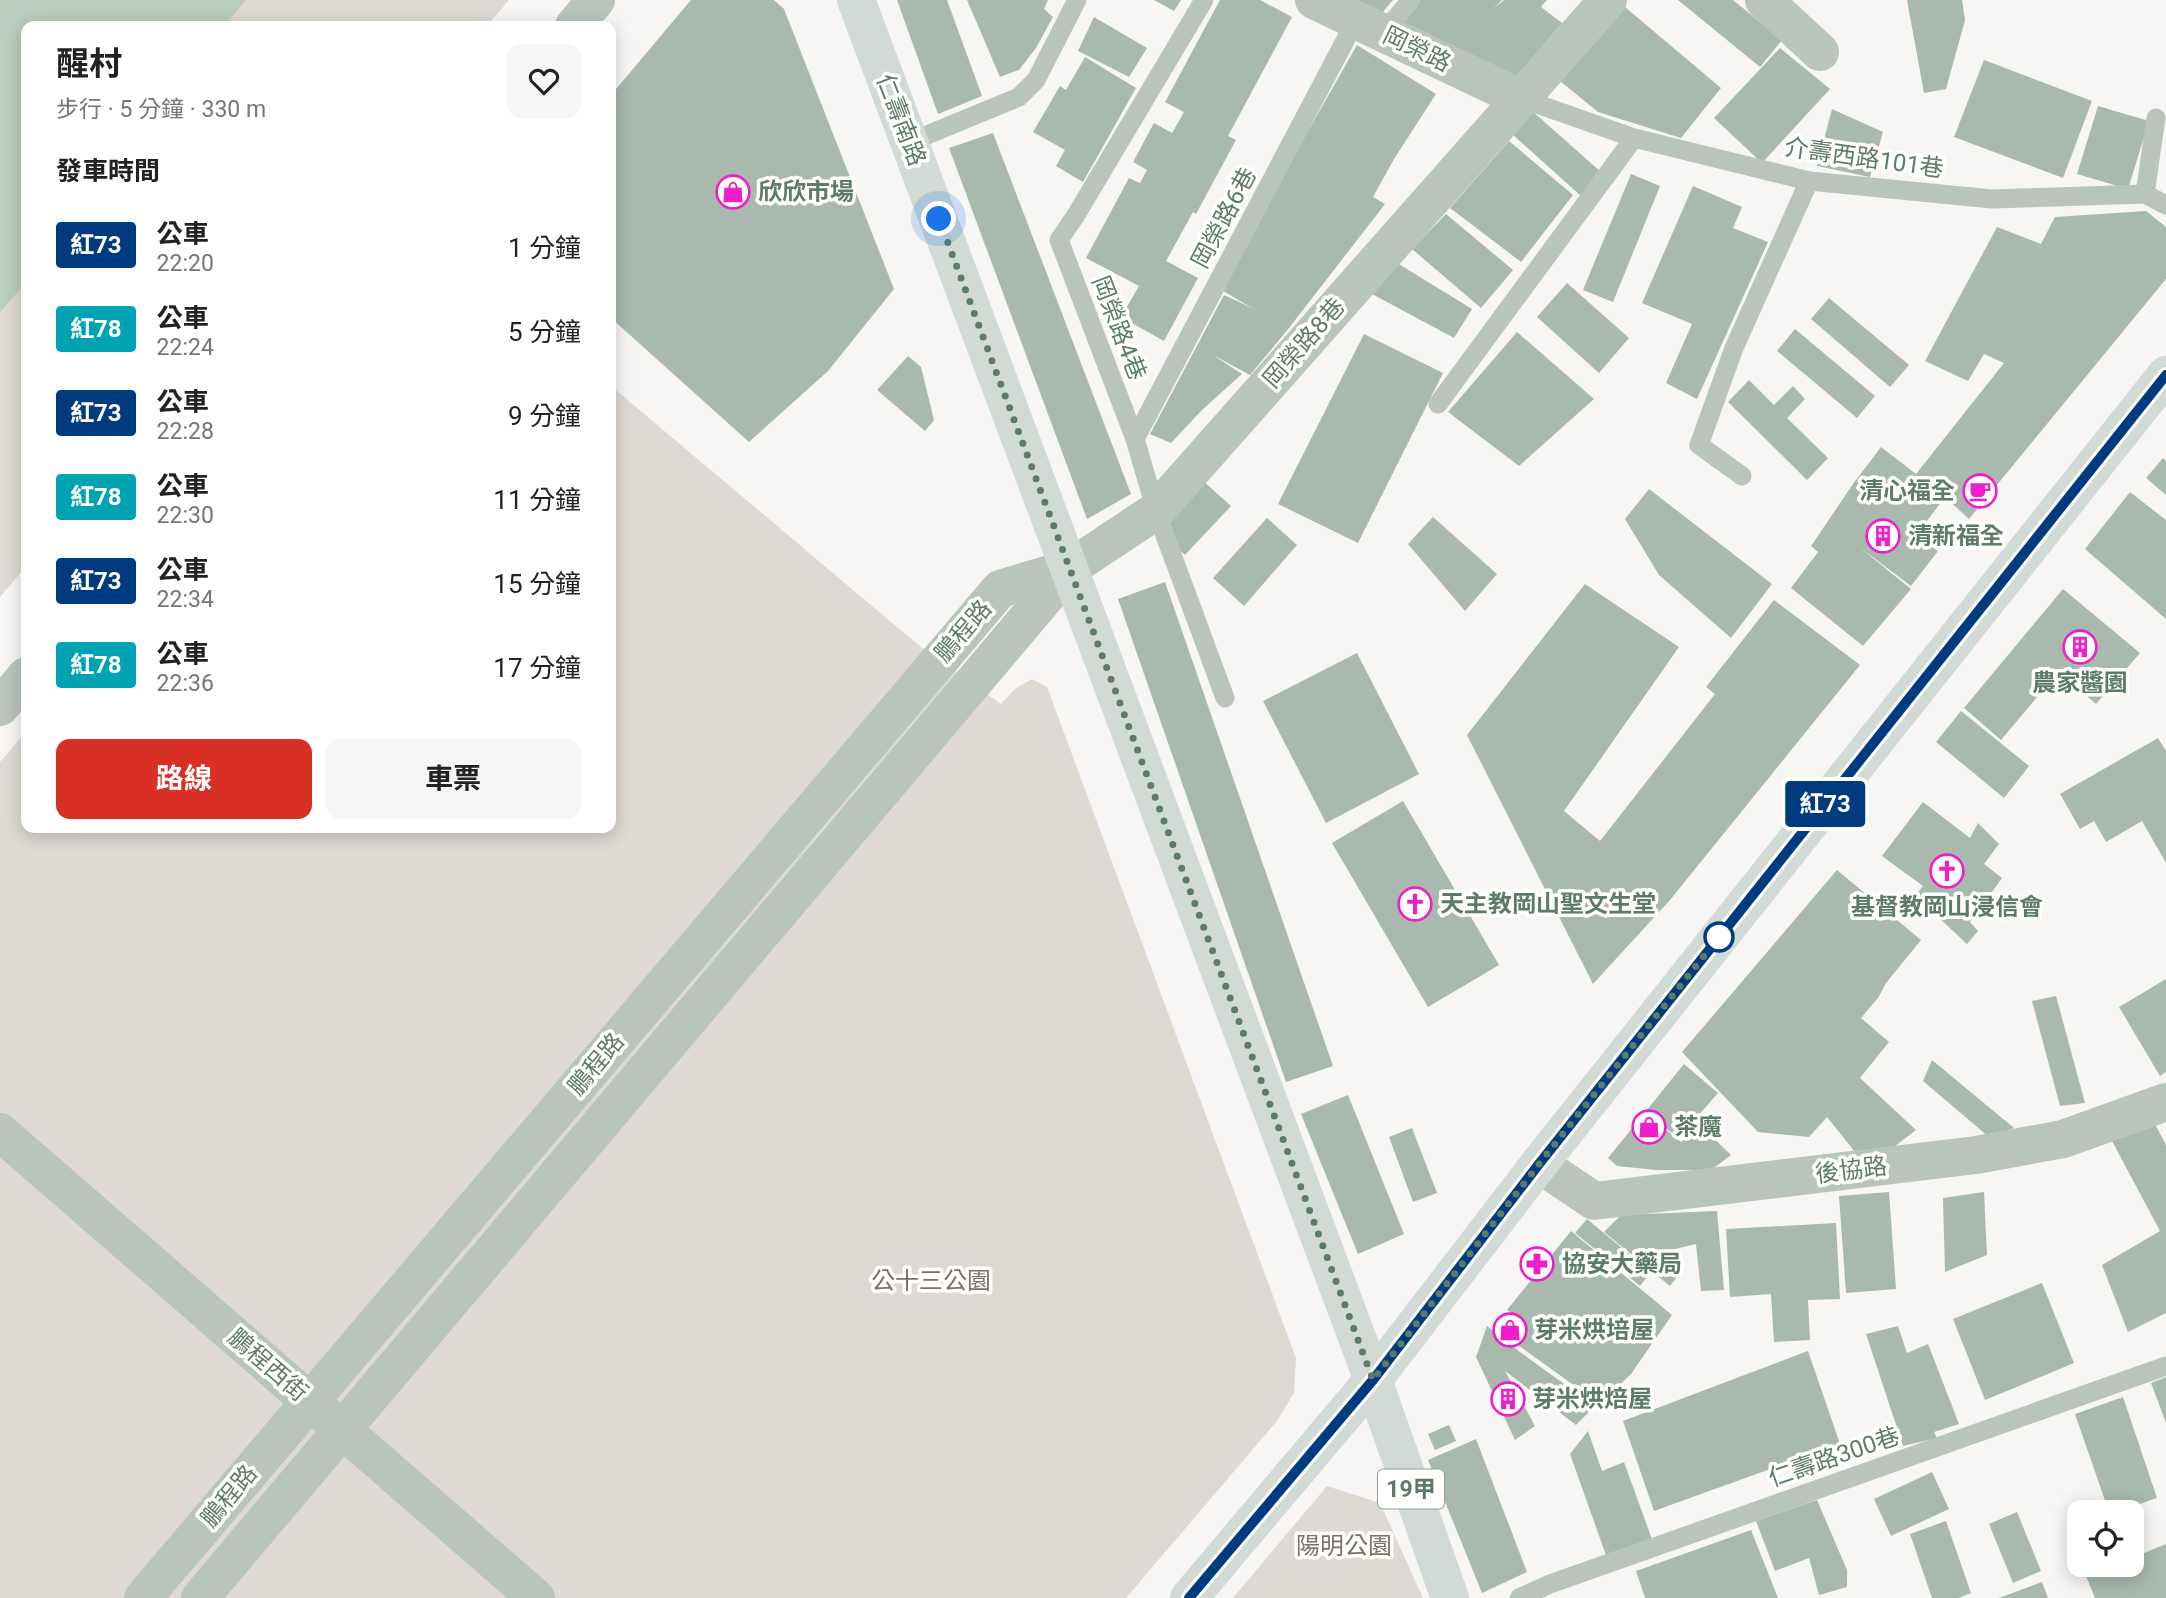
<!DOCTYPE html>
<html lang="zh-TW">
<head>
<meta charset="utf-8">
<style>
  body { margin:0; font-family:Roboto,"Noto Sans TC",sans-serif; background:#f6f6f6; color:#222; height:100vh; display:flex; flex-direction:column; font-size:26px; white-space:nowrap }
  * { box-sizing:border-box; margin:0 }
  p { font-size:23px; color:#767676 }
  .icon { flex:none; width:38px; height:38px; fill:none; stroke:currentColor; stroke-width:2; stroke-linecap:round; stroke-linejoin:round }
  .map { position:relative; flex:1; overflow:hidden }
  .details { position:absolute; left:21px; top:21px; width:595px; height:812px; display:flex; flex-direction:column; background:#fff; border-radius:14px; box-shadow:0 4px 18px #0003 }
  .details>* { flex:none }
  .badge { padding:0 14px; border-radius:5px; font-size:24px; line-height:46px }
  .buttons { position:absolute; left:2067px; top:1500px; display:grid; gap:14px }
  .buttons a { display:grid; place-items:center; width:77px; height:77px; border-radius:14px; background:#fff; box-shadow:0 4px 18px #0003; font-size:35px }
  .you { position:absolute; width:35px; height:35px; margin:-18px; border:5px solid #fff; border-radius:50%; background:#1a73e8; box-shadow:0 0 0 10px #1a73e833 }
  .map>.badge { position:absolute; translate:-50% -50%; box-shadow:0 0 0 4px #fff }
  h2 { padding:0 35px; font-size:26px; line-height:63px }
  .round { display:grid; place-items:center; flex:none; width:74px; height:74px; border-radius:14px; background:#f6f6f6 }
  .head { display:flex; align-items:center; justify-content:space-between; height:119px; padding:0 35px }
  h1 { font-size:33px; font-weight:700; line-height:52px }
  .action { display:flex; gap:14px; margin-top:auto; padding:14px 35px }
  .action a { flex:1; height:80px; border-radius:14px; background:#d93025; color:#fff; font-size:28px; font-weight:700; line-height:80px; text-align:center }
  .action a+a { background:#f6f6f6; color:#222 }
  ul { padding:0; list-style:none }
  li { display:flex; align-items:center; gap:21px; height:84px; padding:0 35px }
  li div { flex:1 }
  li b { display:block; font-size:26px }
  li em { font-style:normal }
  li .badge { min-width:77px; font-weight:700; text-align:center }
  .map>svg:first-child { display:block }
  .green { fill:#ded9d3 }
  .water { fill:#bbcdbf }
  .building { fill:#a9b9ae }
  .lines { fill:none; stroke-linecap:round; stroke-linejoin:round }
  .lane { stroke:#b9c4bd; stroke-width:19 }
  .street { stroke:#b9c4bd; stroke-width:38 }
  .secondary { stroke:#d2dad5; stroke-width:38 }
  .primary { stroke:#d2dad5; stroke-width:38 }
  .line-casing { stroke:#fff; stroke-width:16 }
  .line { stroke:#003b80; stroke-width:10 }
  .walk { stroke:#5d7c68; stroke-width:7; stroke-dasharray:0 12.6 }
  .stop-dot { fill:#fff; stroke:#003b80; stroke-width:3.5 }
  .labels { text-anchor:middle; stroke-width:7; stroke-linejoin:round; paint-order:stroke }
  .shield { fill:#fff; stroke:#8ea395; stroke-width:2 }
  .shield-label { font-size:23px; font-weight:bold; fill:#5d7c68 }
  .street-label { font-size:24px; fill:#5d7c68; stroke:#fff }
  .poi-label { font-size:24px; font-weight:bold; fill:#5d7c68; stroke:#fff; text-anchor:start }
  .park-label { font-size:24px; fill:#7a7360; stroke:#fff }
</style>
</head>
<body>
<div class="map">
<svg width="2166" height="1598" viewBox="0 0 2166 1598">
  <rect width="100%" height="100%" fill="#f8f5f5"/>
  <g class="green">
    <path d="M0 0H509L487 26H26V566L0 597Z"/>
    <path d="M611 386 916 643 1001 704 1016 688 1032 679 1047 687 1296 1358 1294 1393 1277 1421 1126 1598H0V762L26 732V828H611Z"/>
    <path d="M1327 1486 1380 1503 1423 1598H1233Z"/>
  </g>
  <path class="water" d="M0 0H246L224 26H26V283L0 312Z"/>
  <g class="building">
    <path d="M691 0H774L784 9 894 289 828 371 749 442 611 318V95Z"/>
    <path d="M897 0H947L982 96 938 114Z"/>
    <path d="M967 0H1048L1044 9 1053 17 1036 48 1019 70 1000 77Z"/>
    <path d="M1154 0H1181L1174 11Z"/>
    <path d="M1220 0H1260L1292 17 1228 136 1236 140 1196 214 1193 212 1166 261 1198 278 1164 341 1121 317 1139 286 1086 258 1129 178 1140 183 1147 170 1133 162 1154 123 1172 133 1184 112 1165 102Z"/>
    <path d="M1356 0H1393L1372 25Z"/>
    <path d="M1419 0H1502L1494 8 1504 0H1547L1541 7 1562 23 1512 82 1399 24Z"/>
    <path d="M1678 0H1733L1782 40 1760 67Z"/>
    <path d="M1907 0H1962L1965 20 1946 89 1924 93Z"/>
    <path d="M1625 7 1721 88 1681 138 1598 112 1560 81Z"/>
    <path d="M1094 17 1147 48 1129 77 1078 51Z"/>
    <path d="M1357 45 1436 94 1394 159 1373 197 1385 204 1289 328 1250 375 1213 355 1242 374 1202 410 1171 443 1150 434 1224 295 1252 308 1223 291 1295 154Z"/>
    <path d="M1780 48 1830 89 1762 163 1714 118Z"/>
    <path d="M1085 57 1136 88 1083 182 1056 166 1065 150 1033 132 1060 86 1066 90Z"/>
    <path d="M1984 60 2092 101 2063 178 1954 137Z"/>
    <path d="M2098 106 2149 121 2128 189 2077 174Z"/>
    <path d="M1832 109 1883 132 1870 177 1817 166Z"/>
    <path d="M1531 110 1601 172 1581 196 1511 133Z"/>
    <path d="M993 133 1131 494 1087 519 949 148Z"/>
    <path d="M1509 141 1573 195 1521 262 1450 208Z"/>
    <path d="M1631 174 1660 186 1613 302 1583 290Z"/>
    <path d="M1693 186 1742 207 1733 228 1768 242 1697 399 1666 383 1692 324 1642 303Z"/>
    <path d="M2146 211 2166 227V279L1969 519 1945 497 1917 534 1938 551 1911 586 1858 546 1911 589 1863 646 1791 588 1818 552 1811 546 1853 484 1881 447 1916 474 2004 363 1984 354 1968 381 1925 361 1997 227 2041 244 2055 217Z"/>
    <path d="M1446 214 1513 270 1481 308 1412 249Z"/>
    <path d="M1397 263 1472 309 1454 338 1372 294Z"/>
    <path d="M1567 283 1629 338 1599 373 1537 317Z"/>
    <path d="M1829 298 1909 365 1890 387 1811 319Z"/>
    <path d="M1795 329 1875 396 1857 418 1777 351Z"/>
    <path d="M1517 332 1594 399 1519 466 1448 412Z"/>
    <path d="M1364 334 1443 373 1358 543 1278 504Z"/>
    <path d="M908 356 921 367 934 420 925 431 877 390Z"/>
    <path d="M1749 380 1774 405 1793 386 1805 399 1787 418 1828 458 1807 480 1728 402Z"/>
    <path d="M2163 458 2166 461V495L2146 478Z"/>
    <path d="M1202 480 1231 506 1185 555 1156 529Z"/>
    <path d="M1649 489 1772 584 1731 638 1659 575 1625 519Z"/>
    <path d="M2130 492 2166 520V619L2085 549Z"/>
    <path d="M1433 517 1497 574 1465 611 1408 544Z"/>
    <path d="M1267 518 1297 545 1244 606 1213 578Z"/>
    <path d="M1165 582 1333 1066 1286 1082 1118 599Z"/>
    <path d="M1585 584 1679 647 1564 811 1600 841 1715 694 1706 687 1774 600 1860 665 1670 900 1593 984 1467 735Z"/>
    <path d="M2063 589 2140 653 2096 704 2058 672 2001 740 1964 708Z"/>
    <path d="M1357 653 1419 774 1326 823 1263 701Z"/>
    <path d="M1961 711 2029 766 2004 798 1936 742Z"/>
    <path d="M2158 738 2166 751V863L2142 821 2106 842 2094 821 2080 829 2060 794Z"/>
    <path d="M1403 801 1499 965 1428 1007 1332 843Z"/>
    <path d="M1923 802 1970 838 1978 823 1999 844 1984 864 2002 878 1970 922 1978 931 1967 944 1938 917 1913 898 1923 886 1882 856Z"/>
    <path d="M1837 870 1921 940 1886 983 1878 998 1861 1018 1889 1042 1860 1078 1916 1130 1894 1147 1855 1152 1827 1117 1809 1137 1758 1132 1682 1052Z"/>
    <path d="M2166 979V1072L2160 1076 2119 1007Z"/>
    <path d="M2056 996 2085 1103 2060 1106 2032 1001Z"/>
    <path d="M1932 1060 2014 1128 1989 1137 1923 1081Z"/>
    <path d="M1684 1064 1718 1093 1679 1138 1652 1118 1681 1142 1698 1123 1731 1155 1711 1170H1656L1617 1166 1608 1158Z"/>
    <path d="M1348 1095 1404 1234 1358 1254 1301 1114Z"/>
    <path d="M2155 1124 2166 1145V1313L2128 1332 2102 1265 2160 1231 2112 1141Z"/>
    <path d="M1412 1128 1437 1193 1413 1202 1389 1137Z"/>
    <path d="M1889 1192 1896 1289 1846 1293 1839 1196Z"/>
    <path d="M1984 1192 1987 1255 1945 1272 1943 1198Z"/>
    <path d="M1717 1211 1724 1290 1701 1291 1696 1244 1658 1253 1681 1272 1670 1286 1604 1232 1621 1215Z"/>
    <path d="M1587 1219 1651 1272 1640 1286 1575 1233Z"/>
    <path d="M1836 1223 1840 1299 1808 1300 1810 1340 1774 1342 1771 1294 1730 1297 1726 1229Z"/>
    <path d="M1571 1231 1672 1315 1631 1374 1600 1404 1504 1335 1518 1318 1507 1310Z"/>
    <path d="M2042 1283 2074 1363 1985 1400 1953 1319Z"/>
    <path d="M1487 1326 1520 1352 1595 1406 1576 1425 1505 1371 1535 1426 1515 1440 1476 1357Z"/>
    <path d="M1898 1326 1907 1353 1928 1344 1959 1424 1934 1432 1937 1438 1903 1446 1866 1334Z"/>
    <path d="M1808 1351 1840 1444 1654 1511 1623 1421Z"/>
    <path d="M2166 1377V1423L2151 1383Z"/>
    <path d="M2123 1397 2157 1498 2117 1512H2109L2075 1414Z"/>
    <path d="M1449 1425 1456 1441 1435 1450 1428 1434Z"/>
    <path d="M1588 1431 1602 1471 1624 1462 1653 1542 1607 1558 1570 1454Z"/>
    <path d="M1476 1439 1527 1572 1482 1593 1428 1460Z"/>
    <path d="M1932 1472 1949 1509 1891 1536 1874 1499Z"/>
    <path d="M1817 1500 1847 1570V1587L1819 1595 1809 1558 1775 1571 1756 1521Z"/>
    <path d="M2017 1512 2041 1571 2013 1583 1989 1524Z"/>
    <path d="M1946 1521 1971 1593 1959 1598H1932L1910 1534Z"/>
    <path d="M1751 1530 1778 1598H1645L1636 1571Z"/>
    <path d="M2166 1544V1598H2095L2086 1576 2115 1564H2132V1558Z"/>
    <path d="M2042 1582 2048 1598H1999Z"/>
  </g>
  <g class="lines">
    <g class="lane">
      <path d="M1204 0 1076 215 1059 240 1135 439 1156 511 1225 698"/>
      <path d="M1383 33 1411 0"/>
      <path d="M1520 98 1634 138 1809 181 1992 199 2145 194 2166 205"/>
      <path d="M910 142 1019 97 1036 80 1077 0"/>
      <path d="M2145 194 2156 118"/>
      <path d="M1438 404 1634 138"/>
      <path d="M1135 439 1356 20"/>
      <path d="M1742 476 1699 445 1734 348 1809 181"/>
      <path d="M1519 1598 1550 1584 2166 1366"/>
    </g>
    <g class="street">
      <path d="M1314 0 1520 98"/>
      <path d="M1764 0 1820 52"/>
      <path d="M574 26 596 0"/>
      <path d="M0 707 26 676"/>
      <path d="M0 1132 536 1598"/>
      <path d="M1539 1164 1594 1201 1976 1155 2063 1139 2166 1102"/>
      <path d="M143 1598 1000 589 1070 568"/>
      <path d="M200 1598 1070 568 1156 511 1608 0"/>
    </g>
    <path class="secondary" d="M856 0 1373 1380 1189 1598"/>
    <path class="primary" d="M1450 1598 1373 1380 1539 1164 2166 375"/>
  </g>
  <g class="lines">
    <defs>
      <path id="line" d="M1189 1598 1373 1380 1539 1164 2166 375"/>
    </defs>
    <use href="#line" class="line-casing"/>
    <use href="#line" class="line"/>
    <path class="walk" d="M939 219 1373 1380 1539 1164 1719 937"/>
  </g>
  <defs>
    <symbol id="shop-ring" viewBox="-11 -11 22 22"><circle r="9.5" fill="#fff" stroke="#ef1dcb" stroke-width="1.5"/><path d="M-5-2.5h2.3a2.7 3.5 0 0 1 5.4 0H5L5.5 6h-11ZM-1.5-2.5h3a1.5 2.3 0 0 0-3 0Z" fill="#ef1dcb"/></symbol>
    <symbol id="cafe-ring" viewBox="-11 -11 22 22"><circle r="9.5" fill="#fff" stroke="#ef1dcb" stroke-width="1.5"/><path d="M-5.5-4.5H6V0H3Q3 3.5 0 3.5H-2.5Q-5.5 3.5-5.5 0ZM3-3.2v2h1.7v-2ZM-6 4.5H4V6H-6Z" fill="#ef1dcb"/></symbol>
    <symbol id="building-ring" viewBox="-11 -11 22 22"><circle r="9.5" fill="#fff" stroke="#ef1dcb" stroke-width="1.5"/><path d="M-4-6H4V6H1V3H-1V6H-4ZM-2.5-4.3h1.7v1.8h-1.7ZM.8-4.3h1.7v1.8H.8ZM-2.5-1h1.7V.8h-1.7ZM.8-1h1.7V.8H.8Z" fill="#ef1dcb"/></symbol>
    <symbol id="church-ring" viewBox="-11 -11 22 22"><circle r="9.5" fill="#fff" stroke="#ef1dcb" stroke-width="1.5"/><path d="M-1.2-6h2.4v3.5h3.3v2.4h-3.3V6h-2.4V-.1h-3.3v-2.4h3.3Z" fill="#ef1dcb"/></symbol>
    <symbol id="pharmacy-ring" viewBox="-11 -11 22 22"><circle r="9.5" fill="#fff" stroke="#ef1dcb" stroke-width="1.5"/><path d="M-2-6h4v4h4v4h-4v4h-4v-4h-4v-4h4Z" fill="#ef1dcb"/></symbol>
  </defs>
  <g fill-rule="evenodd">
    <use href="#shop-ring" x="714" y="173" width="38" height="38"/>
    <use href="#cafe-ring" x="1961" y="472" width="38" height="38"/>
    <use href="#building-ring" x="1864" y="517" width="38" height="38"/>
    <use href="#building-ring" x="2061" y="628" width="38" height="38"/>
    <use href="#church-ring" x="1928" y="852" width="38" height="38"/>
    <use href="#church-ring" x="1396" y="885" width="38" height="38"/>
    <use href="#shop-ring" x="1630" y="1108" width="38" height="38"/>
    <use href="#pharmacy-ring" x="1518" y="1245" width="38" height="38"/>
    <use href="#shop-ring" x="1491" y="1311" width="38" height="38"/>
    <use href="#building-ring" x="1489" y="1380" width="38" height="38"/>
  </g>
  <circle class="stop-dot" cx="1719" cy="937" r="14"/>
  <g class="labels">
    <rect class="shield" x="1378" y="1469.5" width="66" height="39" rx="5"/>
    <g class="shield-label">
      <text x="1411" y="1497">19甲</text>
    </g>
    <g class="street-label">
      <text transform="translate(1417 49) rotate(26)" y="8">岡榮路</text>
      <text transform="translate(901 120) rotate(69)" y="8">仁壽南路</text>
      <text transform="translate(1864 158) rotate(8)" y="8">介壽西路101巷</text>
      <text transform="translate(1224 218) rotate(-62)" y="8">岡榮路6巷</text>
      <text transform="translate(1119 328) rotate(69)" y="8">岡榮路4巷</text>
      <text transform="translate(1304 343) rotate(-49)" y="8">岡榮路8巷</text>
      <text transform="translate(963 631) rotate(-49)" y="8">鵬程路</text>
      <text transform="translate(596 1064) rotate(-50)" y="8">鵬程路</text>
      <text transform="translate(1851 1170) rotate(-7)" y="8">後協路</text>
      <text transform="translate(268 1365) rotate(41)" y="8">鵬程西街</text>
      <text transform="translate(1834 1457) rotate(-19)" y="8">仁壽路300巷</text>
      <text transform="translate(229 1496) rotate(-50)" y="8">鵬程路</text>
    </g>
    <g class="poi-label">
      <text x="758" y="200">欣欣市場</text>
      <text x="1955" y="499" text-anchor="end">清心福全</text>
      <text x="1908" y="544">清新福全</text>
      <text x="2080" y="691" text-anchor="middle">農家醬園</text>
      <text x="1440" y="912">天主教岡山聖文生堂</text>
      <text x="1947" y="915" text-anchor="middle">基督教岡山浸信會</text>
      <text x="1674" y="1135">茶魔</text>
      <text x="1562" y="1272">協安大藥局</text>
      <text x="1534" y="1338">芽米烘培屋</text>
      <text x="1532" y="1407">芽米烘焙屋</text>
    </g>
    <g class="park-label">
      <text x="931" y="1289">公十三公園</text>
      <text x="1344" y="1554">陽明公園</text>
    </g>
  </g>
</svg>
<div class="buttons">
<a><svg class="icon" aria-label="locate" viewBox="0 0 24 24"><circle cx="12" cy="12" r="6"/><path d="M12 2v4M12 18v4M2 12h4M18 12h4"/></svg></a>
</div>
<div class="you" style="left:939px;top:219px"></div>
<b class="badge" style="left:1825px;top:804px;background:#003b80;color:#fff">紅73</b>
<section class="details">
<div class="head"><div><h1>醒村</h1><p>步行 · 5 分鐘 · 330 m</p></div><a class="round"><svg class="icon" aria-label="heart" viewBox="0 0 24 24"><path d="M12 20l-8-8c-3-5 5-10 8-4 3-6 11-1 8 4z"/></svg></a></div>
<h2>發車時間</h2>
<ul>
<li><span class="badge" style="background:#003b80;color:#fff">紅73</span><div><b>公車</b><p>22:20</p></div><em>1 分鐘</em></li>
<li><span class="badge" style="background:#00a3b4;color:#fff">紅78</span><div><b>公車</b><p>22:24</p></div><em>5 分鐘</em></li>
<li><span class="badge" style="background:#003b80;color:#fff">紅73</span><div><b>公車</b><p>22:28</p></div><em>9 分鐘</em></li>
<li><span class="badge" style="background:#00a3b4;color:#fff">紅78</span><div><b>公車</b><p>22:30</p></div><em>11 分鐘</em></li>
<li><span class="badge" style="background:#003b80;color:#fff">紅73</span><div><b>公車</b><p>22:34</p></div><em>15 分鐘</em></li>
<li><span class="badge" style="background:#00a3b4;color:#fff">紅78</span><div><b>公車</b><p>22:36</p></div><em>17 分鐘</em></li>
</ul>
<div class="action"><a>路線</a><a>車票</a></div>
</section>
</div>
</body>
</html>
